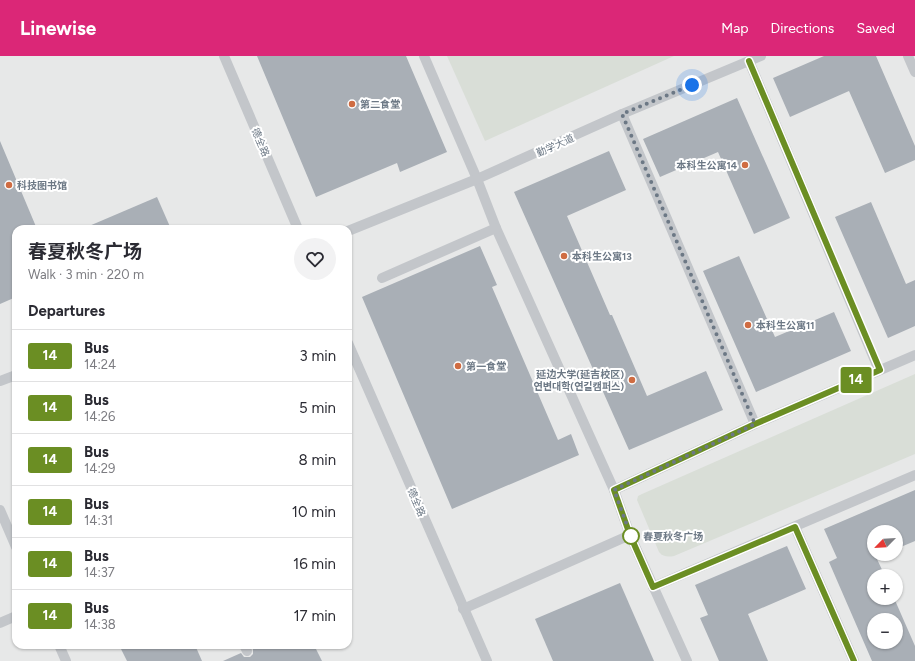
<!DOCTYPE html>
<html lang="en">
<head>
<meta charset="utf-8">
<style>
  body { margin:0; font-family:Figtree,"Noto Sans SC","Noto Sans KR",sans-serif; background:#f2f2f3; color:#2b2b33; height:100vh; display:flex; flex-direction:column; font-size:15px; white-space:nowrap }
  * { box-sizing:border-box; margin:0 }
  p { font-size:13px; color:#7c7c81 }
  .icon { flex:none; width:22px; height:22px; fill:none; stroke:currentColor; stroke-width:2; stroke-linecap:round; stroke-linejoin:round }
  .map { position:relative; flex:1; overflow:hidden }
  .side { position:absolute; left:12px; top:169px; width:340px; height:424px; display:flex; flex-direction:column; background:#fff; border-radius:12px; box-shadow:0 1px 3px #0004 }
  .side>* { flex:none }
  .badge { padding:0 8px; border-radius:3px; font-size:14px; line-height:26px }
  .needle { width:26px; rotate:246deg }
  .buttons { position:absolute; left:867px; top:469px; display:grid; gap:8px }
  .buttons a { display:grid; place-items:center; width:36px; height:36px; border-radius:50%; background:#fff; box-shadow:0 1px 3px #0004; font-size:20px }
  .you { position:absolute; width:20px; height:20px; margin:-10px; border:3px solid #fff; border-radius:50%; background:#1a73e8; box-shadow:0 0 0 6px #1a73e833 }
  .map>.badge { position:absolute; translate:-50% -50%; box-shadow:0 0 0 2px #fff }
  h2 { padding:0 16px; font-size:15px; line-height:36px }
  .round { display:grid; place-items:center; flex:none; width:42px; height:42px; border-radius:21px; background:#f2f2f3 }
  .summary { display:flex; align-items:center; justify-content:space-between; height:68px; padding:0 16px }
  h1 { font-size:19px; font-weight:700; line-height:30px }
  ul { padding:0; list-style:none }
  li { display:flex; align-items:center; gap:12px; height:52px; padding:0 16px; border-top:1px solid #e1e1e2 }
  li div { flex:1 }
  li b { display:block; font-size:15px }
  li em { font-style:normal }
  li .badge { min-width:44px; font-weight:700; text-align:center }
  header { display:flex; align-items:center; gap:24px; box-sizing:border-box; height:56px; padding:0 20px; background:#db2777; color:#fff }
  header strong { font-size:19px }
  nav { display:flex; gap:22px; margin-inline-start:auto; font-size:14px }
  .map>svg:first-child { display:block }
  .built { fill:#e7e8e8; fill-rule:evenodd }
  .green { fill:#d9ded7 }
  .building { fill:#a9afb6; fill-rule:evenodd }
  .lines { fill:none; stroke-linecap:round; stroke-linejoin:round }
  .lane { stroke:#c3c6ca; stroke-width:10 }
  .line-casing { stroke:#fff; stroke-width:9 }
  .line { stroke:#6b8e23; stroke-width:6 }
  .walk { stroke:#6c7885; stroke-width:4; stroke-dasharray:0 7.2 }
  .poi-dot { fill:#cf6c42; stroke:#fff; stroke-width:1.5 }
  .stop-dot { fill:#fff; stroke:#6b8e23; stroke-width:2 }
  .labels { text-anchor:middle; stroke-width:4; stroke-linejoin:round; paint-order:stroke }
  .poi-label { font-size:10px; font-weight:bold; fill:#6c7885; stroke:#fff; text-anchor:start }
  .street-label { font-size:10px; fill:#6c7885; stroke:#fff }
  .stop-label { font-size:10px; font-weight:bold; fill:#6c7885; stroke:#fff; text-anchor:start }
</style>
</head>
<body>
<header>
<strong>Linewise</strong>
<nav><a>Map</a><a>Directions</a><a>Saved</a></nav>
</header>
<div class="map">
<svg width="915" height="605" viewBox="0 0 915 605">
  <rect width="100%" height="100%" fill="#f9f9f8"/>
  <path class="built" d="M0 0H915V605H0ZM16 173H348V589H16ZM874 476H896V498H874ZM874 520H896V542H874ZM874 564H896V586H874Z"/>
  <g class="green">
    <path d="M447 0H674L485 85Z"/>
    <path d="M915 318V398L674 500C668 501 663 501 659 496L637 444 638 440 642 438Z"/>
  </g>
  <g class="building">
    <path d="M257 0H406L447 96 400 116 397 107 316 141Z"/>
    <path d="M824 0H876L915 90V104L885 117 849 35 790 61 773 22Z"/>
    <path d="M737 42 790 162 754 178 718 96 660 121 643 83Z"/>
    <path d="M0 85 37 173H16V241L0 248Z"/>
    <path d="M609 95 626 134 567 160 610 259H612L647 340 706 315 723 354 629 394 514 136Z"/>
    <path d="M157 141 171 173H82Z"/>
    <path d="M871 146 906 228 915 224V270L888 282 835 161Z"/>
    <path d="M480 190 497 229 492 231 558 384 571 378 579 399 452 453 362 241Z"/>
    <path d="M739 200 775 281 834 256 851 295 756 336 703 215Z"/>
    <path d="M915 434V485L896 493V476H874V498H884L876 501 885 520H874V542H894L915 590V605H872L829 506 837 502 824 473ZM874 564H896V586H874Z"/>
    <path d="M787 490 806 533 748 558 768 605H719L700 562 708 559 695 529Z"/>
    <path d="M620 527 654 605H553L535 563Z"/>
    <path d="M119 589H195L202 605H127Z"/>
    <path d="M260 589H314L322 605H223L241 597 244 601H250L253 598V592Z"/>
  </g>
  <g class="lines">
    <g class="lane">
      <path d="M224 0 298 173"/>
      <path d="M424 0 477 123 496 172 614 434 630 479 687 605"/>
      <path d="M908 0 915 16"/>
      <path d="M749 5 879 314"/>
      <path d="M622 58 755 368"/>
      <path d="M348 175 477 123 622 58 761 0"/>
      <path d="M382 222 496 172"/>
      <path d="M348 287 487 605"/>
      <path d="M0 325 16 319"/>
      <path d="M614 434 755 368 915 299"/>
      <path d="M0 454 16 491"/>
      <path d="M795 471 854 605"/>
      <path d="M653 531 915 419"/>
      <path d="M463 553 630 479"/>
      <path d="M0 567 16 560"/>
      <path d="M59 589 66 605"/>
      <path d="M244 589 247 595"/>
    </g>
  </g>
  <g class="lines">
    <defs>
      <path id="line" d="M749 5 880 314 755 368 614 434 630 479 653 531 795 471 854 605"/>
    </defs>
    <use href="#line" class="line-casing"/>
    <use href="#line" class="line"/>
    <path class="walk" d="M631 480 614 434 755 368 622 58 692 29"/>
  </g>
  <g class="poi-dot">
    <circle cx="352" cy="48" r="4"/>
    <circle cx="745" cy="109" r="4"/>
    <circle cx="9" cy="129" r="4"/>
    <circle cx="564" cy="200" r="4"/>
    <circle cx="748" cy="269" r="4"/>
    <circle cx="458" cy="310" r="4"/>
    <circle cx="632" cy="324" r="4"/>
  </g>
  <circle class="stop-dot" cx="631" cy="480" r="8"/>
  <g class="labels">
    <g class="poi-label">
      <text x="360" y="52">第二食堂</text>
      <text x="737" y="113" text-anchor="end">本科生公寓14</text>
      <text x="17" y="133">科技图书馆</text>
      <text x="572" y="204">本科生公寓13</text>
      <text x="756" y="273">本科生公寓11</text>
      <text x="466" y="314">第一食堂</text>
      <text x="624" y="322" text-anchor="end">延边大学(延吉校区)<tspan x="624" dy="12">연변대학(연길캠퍼스)</tspan></text>
    </g>
    <g class="street-label">
      <text transform="translate(261 86) rotate(67)" y="4">德全路</text>
      <text transform="translate(555 89) rotate(-24)" y="4">勤学大道</text>
      <text transform="translate(417 446) rotate(67)" y="4">德全路</text>
    </g>
    <g class="stop-label">
      <text x="643" y="484">春夏秋冬广场</text>
    </g>
  </g>
</svg>
<div class="buttons">
<a><svg class="needle" viewBox="-14 -14 28 28"><path d="M0-13l5 13h-10z" fill="#e53935"/><path d="M0 13l5-13h-10z" fill="#7c7c81"/></svg></a>
<a>+</a>
<a>−</a>
</div>
<div class="you" style="left:692px;top:29px"></div>
<b class="badge" style="left:856px;top:324px;background:#6b8e23;color:#fff">14</b>
<section class="side">
<div class="summary"><div><h1>春夏秋冬广场</h1><p>Walk · 3 min · 220 m</p></div><a class="round"><svg class="icon" aria-label="heart" viewBox="0 0 24 24"><path d="M12 20l-8-8c-3-5 5-10 8-4 3-6 11-1 8 4z"/></svg></a></div>
<h2>Departures</h2>
<ul>
<li><span class="badge" style="background:#6b8e23;color:#fff">14</span><div><b>Bus</b><p>14:24</p></div><em>3 min</em></li>
<li><span class="badge" style="background:#6b8e23;color:#fff">14</span><div><b>Bus</b><p>14:26</p></div><em>5 min</em></li>
<li><span class="badge" style="background:#6b8e23;color:#fff">14</span><div><b>Bus</b><p>14:29</p></div><em>8 min</em></li>
<li><span class="badge" style="background:#6b8e23;color:#fff">14</span><div><b>Bus</b><p>14:31</p></div><em>10 min</em></li>
<li><span class="badge" style="background:#6b8e23;color:#fff">14</span><div><b>Bus</b><p>14:37</p></div><em>16 min</em></li>
<li><span class="badge" style="background:#6b8e23;color:#fff">14</span><div><b>Bus</b><p>14:38</p></div><em>17 min</em></li>
</ul>
</section>
</div>
</body>
</html>
